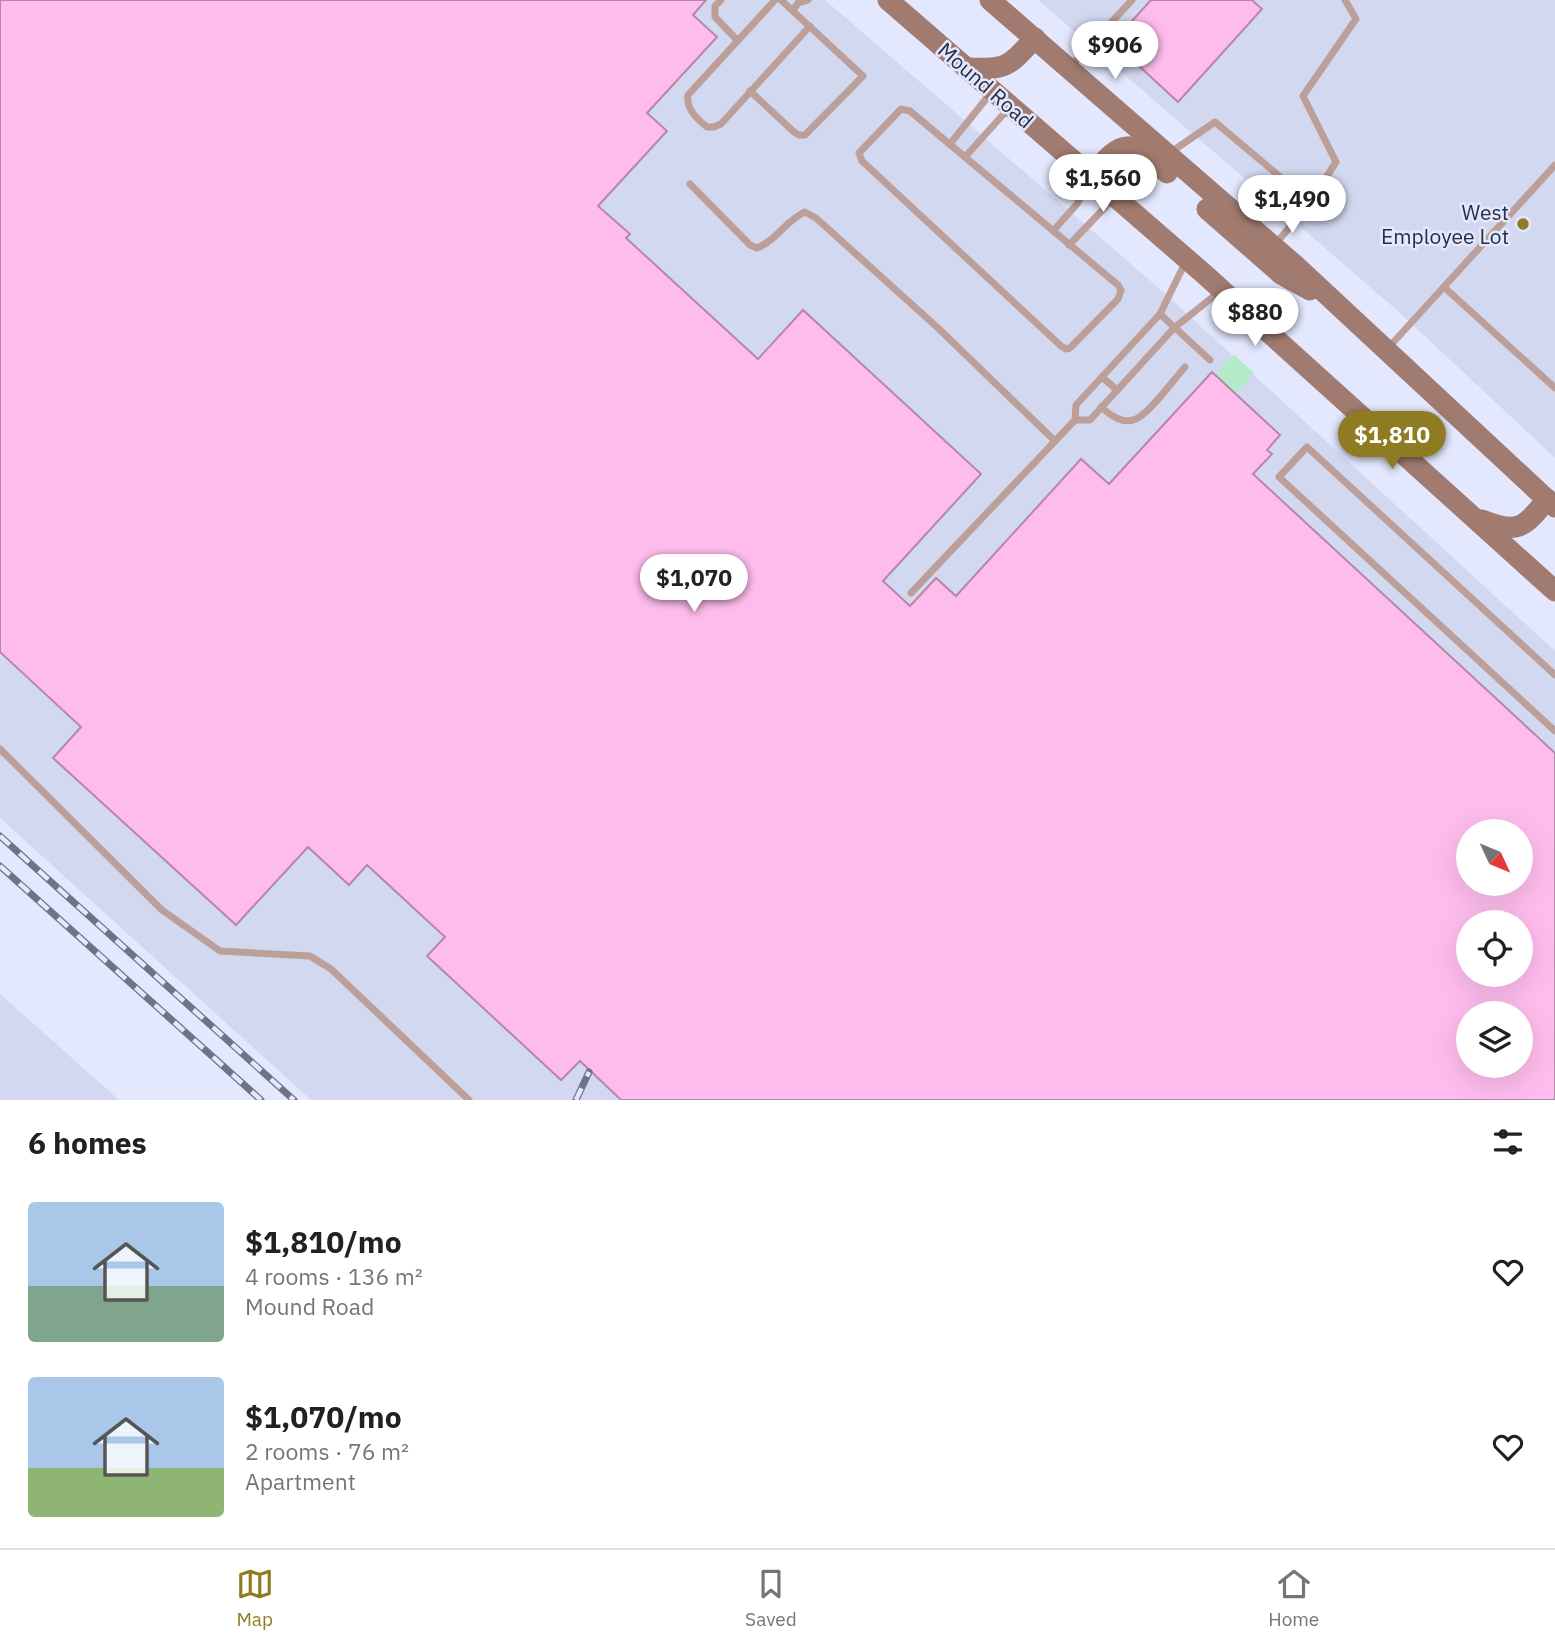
<!DOCTYPE html>
<meta charset="utf-8">
<style>
:root{--surface:#fff;--page:#f2f2f2;--text:#202124;--muted:#757577;--line:#e0e0e0;--accent:#8f7c22}
body{margin:0;font-family:"IBM Plex Sans",sans-serif;background:var(--page);color:var(--text);height:100vh;display:flex;flex-direction:column;font-size:26px;white-space:nowrap}
*{box-sizing:border-box;margin:0}
p{font-size:23px;color:var(--muted)}
.icon{flex:none;width:38px;height:38px;fill:none;stroke:currentColor;stroke-width:2;stroke-linecap:round;stroke-linejoin:round}
.map{position:relative;height:1100px;overflow:hidden}
.sheet{display:flex;flex-direction:column;background:var(--surface);flex:1}
.sheet>*{flex:none}
.needle{width:46px;rotate:134deg}
.controls{position:absolute;left:1456px;top:819px;display:grid;gap:14px}
.controls a{display:grid;place-items:center;width:77px;height:77px;border-radius:50%;background:var(--surface);box-shadow:0 7px 28px #0002;font-size:35px}
.price{position:absolute;translate:-50% -60px;padding:0 16px;border-radius:24px;background:#fff;color:#222;font-size:23px;line-height:46px;filter:drop-shadow(0 2px 4px #0008)}
.price::after{content:'';position:absolute;left:50%;top:42px;width:21px;height:16px;margin-left:-10px;background:inherit;clip-path:polygon(0 0,100% 0,50% 100%)}
.price.on{background:var(--accent);color:#fff}
ul{padding:0;list-style:none}
li{display:flex;align-items:center;gap:21px;height:175px;padding:0 28px}
li span{display:grid;place-items:center;flex:none;width:196px;height:140px;border-radius:7px;color:#555}
li>.icon{margin-inline-start:auto}
span .icon{width:84px;height:84px;fill:#fffc;stroke-width:1}
li b{font-size:30px}
h2{display:flex;justify-content:space-between;align-items:center;height:84px;padding:0 28px;font-size:30px}
.menu{display:flex;justify-content:space-around;align-items:center;height:98px;border-top:2px solid var(--line);background:var(--surface);font-size:19px;color:var(--muted)}
.menu a{display:grid;justify-items:center;gap:4px}
.menu .on{color:var(--accent)}
.map>svg:first-child{display:block}
</style>
<div class="map">
<svg width="1555" height="1100" viewBox="0 0 1555 1100">
<rect width="100%" height="100%" fill="#e3e8fe"/>
<!-- built -->
<g fill="#d3d8f1" fill-rule="evenodd">
<path d="M 0,0 L 825,0 L 1161,290 L 1555,651 L 1555,1100 L 311,1100 L 0,818 ZM 1468,831 L 1521,831 L 1521,884 L 1468,884 ZM 1468,922 L 1521,922 L 1521,975 L 1468,975 ZM 1468,1013 L 1521,1013 L 1521,1066 L 1468,1066 Z"/>
<polygon points="1038,0 1555,0 1555,458 1400,313"/>
<polygon points="0,994 119,1100 0,1100"/>
</g>
<!-- green -->
<polygon fill="#b3eac7" points="1234,355 1254,373 1236,393 1216,374"/>
<!-- building -->
<g fill="#febcec" stroke="#b787aa" stroke-width="2" fill-rule="evenodd">
<path d="M 0,0 L 706,0 L 693,15 L 717,37 L 647,113 L 667,131 L 598,206 L 630,234 L 626,238 L 758,359 L 803,310 L 981,474 L 883,581 L 910,606 L 936,578 L 956,596 L 1081,459 L 1109,484 L 1212,372 L 1280,435 L 1267,450 L 1272,454 L 1253,474 L 1555,753 L 1555,1100 L 621,1100 L 580,1061 L 561,1080 L 427,956 L 445,937 L 367,865 L 349,885 L 308,847 L 236,925 L 53,758 L 81,727 L 0,652 ZM 1468,831 L 1521,831 L 1521,884 L 1468,884 ZM 1468,922 L 1521,922 L 1521,975 L 1468,975 ZM 1468,1013 L 1521,1013 L 1521,1066 L 1468,1066 Z"/>
<polygon points="1151,0 1252,0 1262,9 1178,102 1113,42"/>
</g>
<g fill="none" stroke-linecap="round" stroke-linejoin="round">
<!-- lane -->
<g stroke="#bb9f98" stroke-width="7">
<polyline points="721,0 715,6 715,17 737,40"/>
<path d="M 775,0 L 688,95 C 686,109 697,119 707,127 L 714,127 L 721,124 L 810,26"/>
<polyline points="793,10 798,3 808,0"/>
<polyline points="1069,68 1132,0"/>
<polyline points="750,91 794,132 799,135 805,135 863,76 781,0"/>
<polygon points="901,109 910,111 1118,285 1121,290 1118,299 1070,348 1066,349 1061,346 862,161 859,153"/>
<polyline points="950,144 990,94"/>
<polyline points="1171,152 1215,122 1310,202"/>
<polyline points="965,157 1009,108"/>
<path d="M 690,184 L 750,245 L 757,248 C 776,241 786,220 805,212 L 816,218 L 938,328 L 1055,441"/>
<polyline points="1053,231 1077,204 1089,180"/>
<polyline points="1069,245 1114,198"/>
<polyline points="1274,246 1310,202 1336,162 1303,96 1356,19 1345,0"/>
<polyline points="1444,287 1555,388"/>
<polyline points="1160,314 1210,360"/>
<polyline points="1389,347 1555,165"/>
<polyline points="1102,377 1117,390"/>
<path d="M 1101,407 C 1110,415 1123,425 1136,419 C 1149,414 1174,379 1185,367"/>
<polyline points="1075,420 1090,420 1174,328 1219,292"/>
<polyline points="911,593 1075,420 1076,405 1160,314 1185,263"/>
<polyline points="1555,675 1307,447 1279,477 1555,731"/>
<polyline points="0,749 162,910 220,951 310,956 331,969 469,1100"/>
</g>
<!-- secondary -->
<g stroke="#a27b70" stroke-width="21">
<polyline points="888,0 1203,273 1555,591"/>
<polyline points="990,0 1296,266 1555,507"/>
<path d="M 967,68 C 1007,70 1008,67 1035,38"/>
<path d="M 1091,177 C 1124,136 1129,139 1167,173"/>
<polyline points="1207,209 1281,274 1310,290"/>
<path d="M 1482,520 C 1517,534 1524,529 1547,499"/>
</g>
<!-- rail casing -->
<g stroke="#6f7388" stroke-width="7">
<g id="rail">
<polyline points="0,836 294,1100"/>
<polyline points="0,866 261,1100"/>
<polyline points="576,1100 589,1072"/>
</g>
</g>
<!-- rail -->
<use href="#rail" stroke="#e3e8fe" stroke-width="4.5" stroke-dasharray="13" stroke-linecap="butt"/>
</g>
<!-- markers -->
<circle fill="#8f7c22" stroke="#e3e8fe" stroke-width="2.5" cx="1523" cy="224" r="7"/>
<g text-anchor="middle" dominant-baseline="central" stroke-width="5" stroke-linejoin="round" paint-order="stroke">
<!-- street labels -->
<g font-size="21" fill="#292d42" stroke="#e3e8fe">
<text transform="translate(986 85) rotate(41)">Mound Road</text>
</g>
<!-- poi labels -->
<g font-size="21" fill="#292d42" stroke="#e3e8fe" text-anchor="end">
<text x="1509" y="212">West<tspan x="1509" dy="24">Employee Lot</tspan></text>
</g>
</g>
</svg>
<div class="controls">
<a><svg class="needle" viewBox="-14 -14 28 28"><path d="M0-13l5 13h-10z" fill="#e53935"/><path d="M0 13l5-13h-10z" fill="#757577"/></svg></a>
<a><svg class="icon" aria-label="locate" viewBox="0 0 24 24"><circle cx="12" cy="12" r="6"/><path d="M12 2v4M12 18v4M2 12h4M18 12h4"/></svg></a>
<a><svg class="icon" aria-label="layers" viewBox="0 0 24 24"><path d="M12 4l9 5-9 5-9-5zM3 14l9 5 9-5"/></svg></a>
</div>
<b class="price" style="left:1115px;top:81px">$906</b>
<b class="price" style="left:1103px;top:214px">$1,560</b>
<b class="price" style="left:1292px;top:235px">$1,490</b>
<b class="price" style="left:1255px;top:348px">$880</b>
<b class="price on" style="left:1392px;top:471px">$1,810</b>
<b class="price" style="left:694px;top:614px">$1,070</b>
</div>
<section class="sheet">
<h2>6 homes<svg class="icon" aria-label="filters" viewBox="0 0 24 24"><path d="M4 7h16M4 17h16"/><circle cx="9" cy="7" r="2"/><circle cx="15" cy="17" r="2"/></svg></h2>
<ul>
<li><span style="background:linear-gradient(#a9c7e8 60%,#7fa58c 0)"><svg class="icon" aria-label="home" viewBox="0 0 24 24"><path d="M3 11l9-7 9 7M6 9v11h12V9"/></svg></span><div><b>$1,810/mo</b><p>4 rooms · 136 m²</p><p>Mound Road</p></div><svg class="icon" aria-label="heart" viewBox="0 0 24 24"><path d="M12 20l-8-8c-3-5 5-10 8-4 3-6 11-1 8 4z"/></svg></li>
<li><span style="background:linear-gradient(#a9c7e8 65%,#8fb573 0)"><svg class="icon" aria-label="home" viewBox="0 0 24 24"><path d="M3 11l9-7 9 7M6 9v11h12V9"/></svg></span><div><b>$1,070/mo</b><p>2 rooms · 76 m²</p><p>Apartment</p></div><svg class="icon" aria-label="heart" viewBox="0 0 24 24"><path d="M12 20l-8-8c-3-5 5-10 8-4 3-6 11-1 8 4z"/></svg></li>
</ul>
</section>
<nav class="menu">
<a class="on"><svg class="icon" aria-label="map" viewBox="0 0 24 24"><path d="M3 6l6-2 6 2 6-2v14l-6 2-6-2-6 2zM9 4v14M15 6v14"/></svg>Map</a>
<a><svg class="icon" aria-label="saved" viewBox="0 0 24 24"><path d="M7 4h10v16l-5-4-5 4z"/></svg>Saved</a>
<a><svg class="icon" aria-label="home" viewBox="0 0 24 24"><path d="M3 11l9-7 9 7M6 9v11h12V9"/></svg>Home</a>
</nav>
